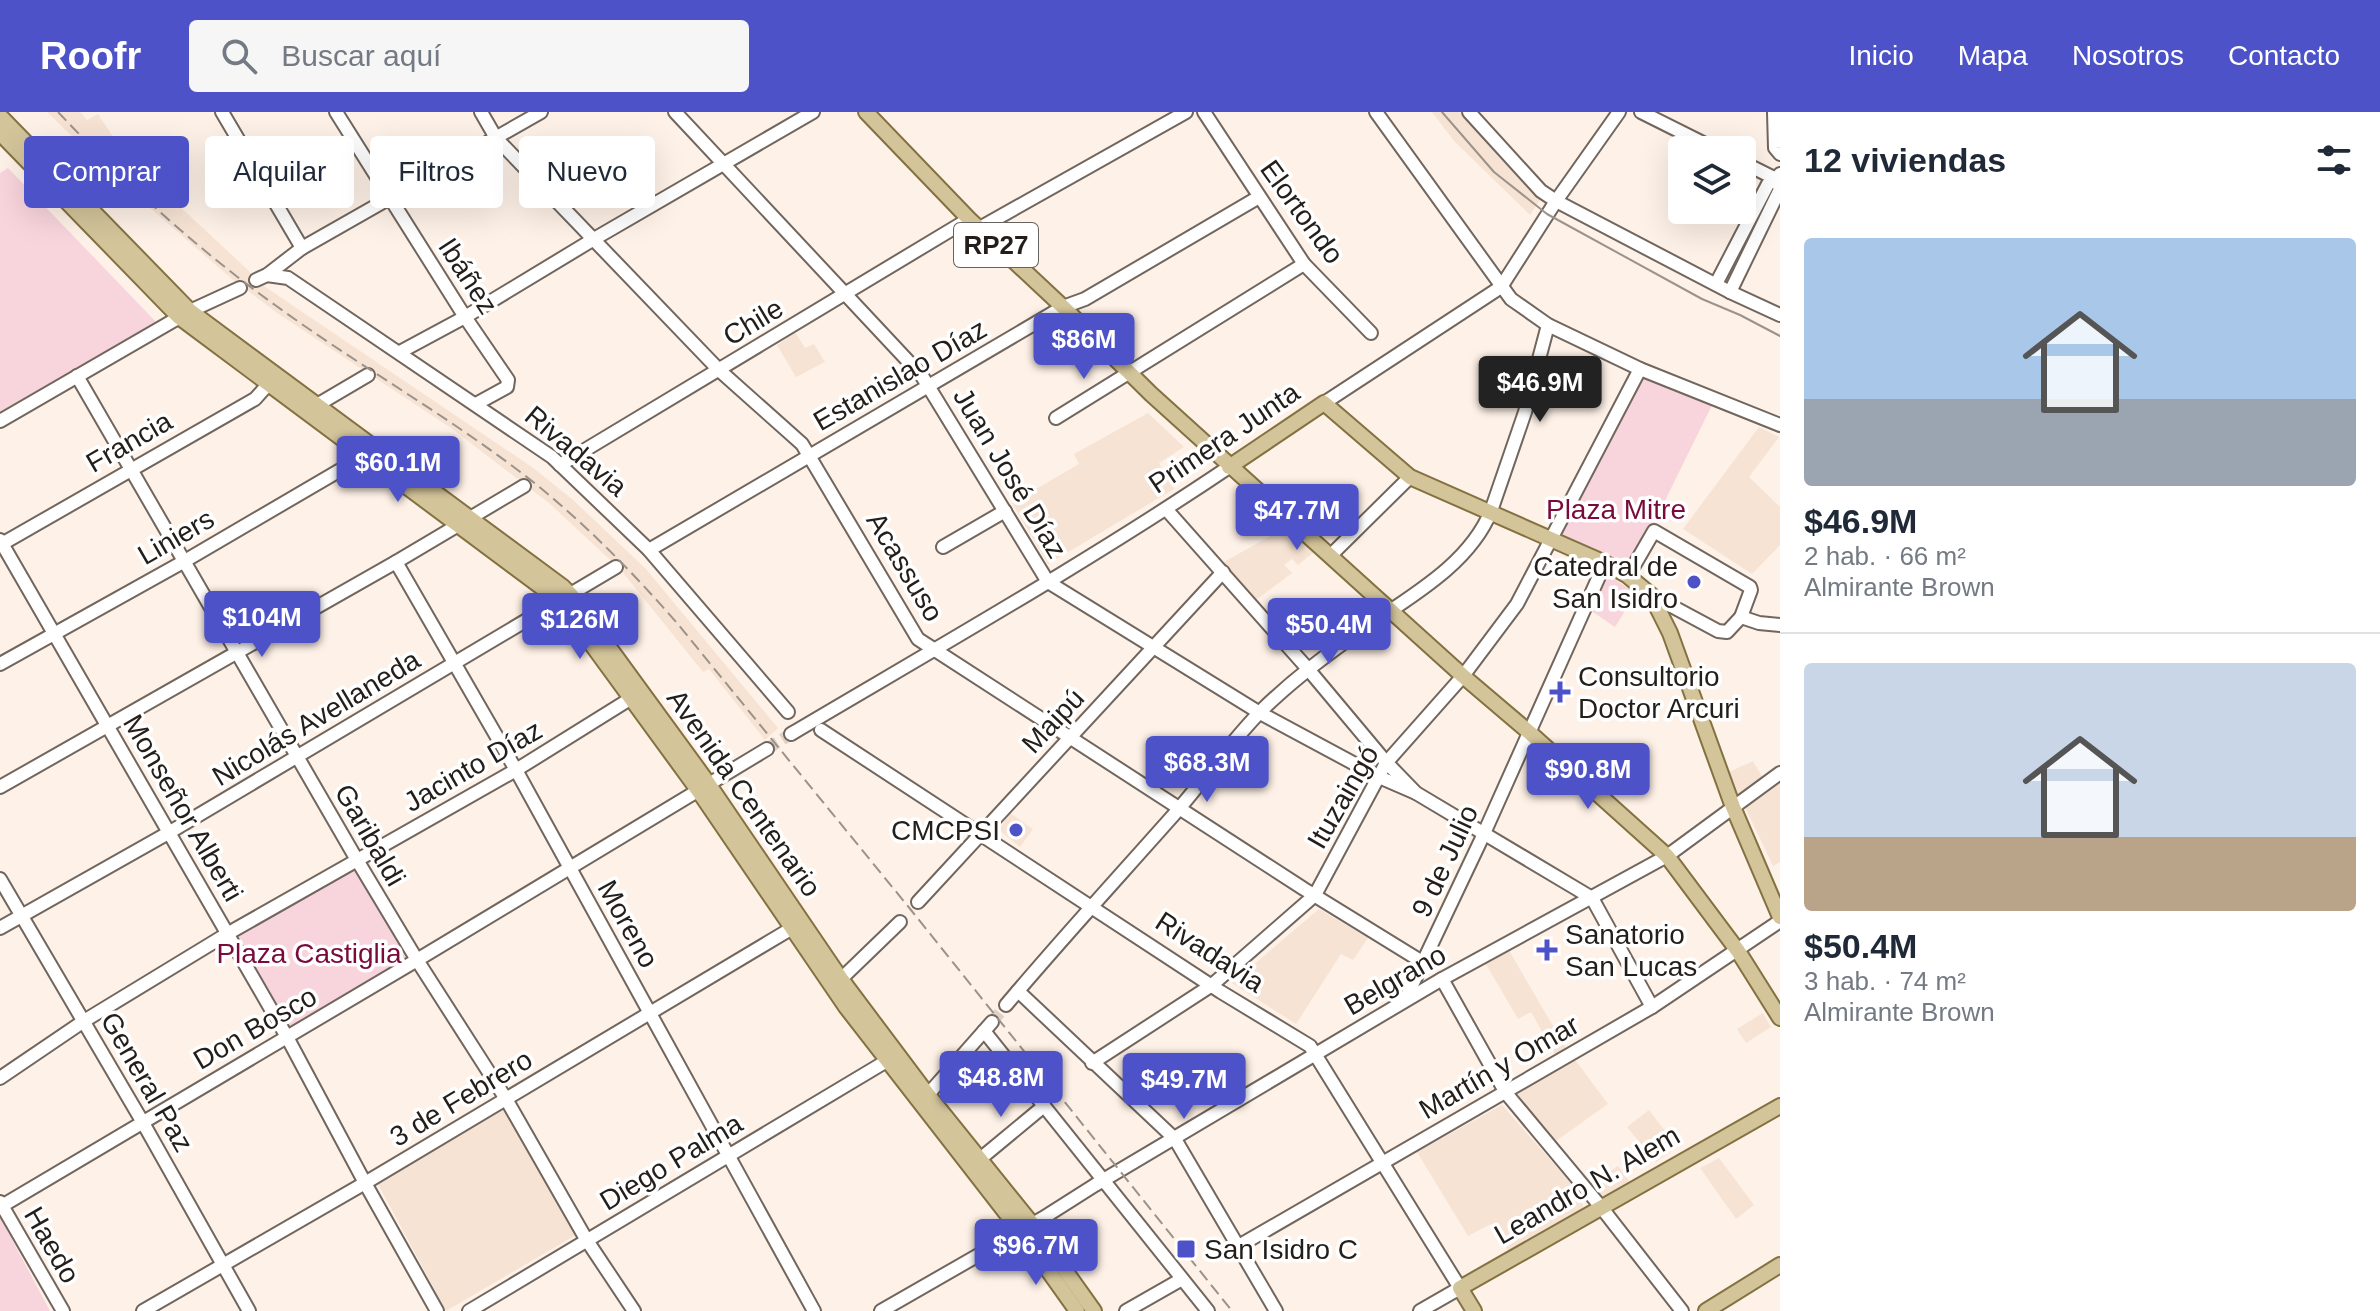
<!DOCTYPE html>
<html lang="es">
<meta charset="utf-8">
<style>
:root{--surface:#fff;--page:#f6f6f7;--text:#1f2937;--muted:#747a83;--line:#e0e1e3;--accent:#4d52c8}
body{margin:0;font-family:Helvetica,sans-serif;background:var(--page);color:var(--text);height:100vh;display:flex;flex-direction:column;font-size:30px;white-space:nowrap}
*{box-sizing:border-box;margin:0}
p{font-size:26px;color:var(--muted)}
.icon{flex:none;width:44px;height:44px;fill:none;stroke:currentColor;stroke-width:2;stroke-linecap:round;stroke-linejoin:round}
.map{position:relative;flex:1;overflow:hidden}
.panel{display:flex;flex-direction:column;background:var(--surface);width:600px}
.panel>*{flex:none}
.guide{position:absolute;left:24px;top:24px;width:760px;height:72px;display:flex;gap:16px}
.fabs{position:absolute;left:1668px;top:24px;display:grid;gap:16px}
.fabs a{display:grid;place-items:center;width:88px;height:88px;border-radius:8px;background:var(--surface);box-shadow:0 8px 32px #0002;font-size:40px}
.price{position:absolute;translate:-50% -68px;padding:0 18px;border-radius:8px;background:var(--accent);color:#fff;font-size:26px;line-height:52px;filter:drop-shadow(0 2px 4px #0008)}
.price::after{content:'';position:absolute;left:50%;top:48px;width:24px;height:18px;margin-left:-12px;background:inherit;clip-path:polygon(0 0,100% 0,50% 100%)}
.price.on{background:#222;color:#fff}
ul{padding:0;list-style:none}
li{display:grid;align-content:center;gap:16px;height:424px;padding:0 24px}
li+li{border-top:2px solid var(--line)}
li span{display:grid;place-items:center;height:248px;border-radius:8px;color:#555}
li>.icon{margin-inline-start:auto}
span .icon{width:144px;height:144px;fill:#fffc;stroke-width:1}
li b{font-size:34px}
h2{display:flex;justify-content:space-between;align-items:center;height:96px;padding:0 24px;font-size:34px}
.tag{padding:0 28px;border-radius:8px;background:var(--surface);box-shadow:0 8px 32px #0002;font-size:28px;line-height:72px}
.tag.on{background:var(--accent);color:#fff}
header{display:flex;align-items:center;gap:48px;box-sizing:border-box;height:112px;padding:0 40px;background:var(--accent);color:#fff}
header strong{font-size:38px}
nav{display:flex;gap:44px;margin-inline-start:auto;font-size:28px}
.search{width:560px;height:72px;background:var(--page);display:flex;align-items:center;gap:20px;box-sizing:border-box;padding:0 28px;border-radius:8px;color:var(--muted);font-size:30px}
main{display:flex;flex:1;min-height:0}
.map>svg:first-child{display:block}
</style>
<header>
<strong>Roofr</strong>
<div class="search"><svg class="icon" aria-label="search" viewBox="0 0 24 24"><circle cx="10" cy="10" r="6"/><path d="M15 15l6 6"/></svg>Buscar aquí</div>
<nav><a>Inicio</a><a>Mapa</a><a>Nosotros</a><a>Contacto</a></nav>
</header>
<main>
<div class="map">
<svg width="1780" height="1199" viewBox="0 0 1780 1199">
<rect width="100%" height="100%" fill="#fef1e7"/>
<!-- built -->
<g fill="#f6e3d4">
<polygon points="47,0 80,0 87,8 98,2 119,34 135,26 176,91 248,158 258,170 532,355 572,387 646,457 778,616 765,628 709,557 703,560 620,457 549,391 451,316 280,203 232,167 111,62"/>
<polygon points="1432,0 1460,0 1506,53 1542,85 1530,103 1454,29"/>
<polygon points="793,217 805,236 814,232 825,250 796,265 777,233 786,227 783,223"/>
<polygon points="1148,301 1184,335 1159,351 1174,377 1048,452 1012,391 1079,352 1074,342"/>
<polygon points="1759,315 1779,325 1749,365 1780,395 1780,433 1752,462 1683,417"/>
<polygon points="1286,415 1314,440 1298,453 1292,447 1284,453 1292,461 1256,488 1224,450"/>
<polygon points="1753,649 1763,666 1740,682 1734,680 1727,661"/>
<polygon points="1780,669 1780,750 1773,754 1745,695"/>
<polygon points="1010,701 1033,717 1020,735 999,718"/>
<polygon points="1319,797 1368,826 1353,848 1341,842 1296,912 1232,871"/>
<polygon points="1507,835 1567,938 1556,944 1531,900 1518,907 1484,849"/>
<polygon points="1763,901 1771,915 1746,931 1737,917"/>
<polygon points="1573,945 1608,992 1553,1031 1517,981"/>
<polygon points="505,993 576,1123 446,1199 378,1072"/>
<polygon points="1502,993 1568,1068 1583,1093 1583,1096 1509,1140 1491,1112 1468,1124 1417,1040"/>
<polygon points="1649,998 1677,1035 1656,1050 1627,1015"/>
<polygon points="1719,1046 1754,1093 1736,1107 1700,1056"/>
<polygon points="1618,1054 1629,1069 1600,1089 1590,1073"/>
</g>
<!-- green -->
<g fill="#f8d4dc">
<polygon points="8,56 156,210 0,300 0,61"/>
<polygon points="1641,262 1713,291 1652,415 1626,457 1557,423"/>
<polygon points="1606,462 1636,481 1615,515 1590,498"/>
<polygon points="355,752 410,844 288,917 233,823"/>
<polygon points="0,1107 1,1107 50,1199 0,1199"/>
</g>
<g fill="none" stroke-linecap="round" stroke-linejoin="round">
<!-- minor-tunnel -->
<g stroke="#ddd1c8" stroke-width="12" stroke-dasharray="12 6" stroke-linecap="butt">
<polyline points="767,637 791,622"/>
<polyline points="992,910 1006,893"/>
</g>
<!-- minor casing -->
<g stroke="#71665d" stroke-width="16">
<g id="minor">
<polyline points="222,0 302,136"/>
<polyline points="336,0 465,205 508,268 507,275 476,292"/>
<polyline points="481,0 496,26 719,258 802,332 918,527 1304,777 1424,851"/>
<polyline points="675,0 922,264 1048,470 1260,601 1379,665 1416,681"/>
<polyline points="1204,0 1304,152 1371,221"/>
<polyline points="1376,0 1511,187 1548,213 1640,257 1780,313"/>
<polyline points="1469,0 1541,79 1556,89 1730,180 1780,203"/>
<polyline points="1641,0 1717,38"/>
<polyline points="1774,0 1775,36 1780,42"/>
<polyline points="1742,50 1780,69"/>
<polyline points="978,117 1186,0"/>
<polyline points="267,163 288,166 552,345 649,438 788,600"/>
<polyline points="256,168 267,163 302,136 541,0"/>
<polyline points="1716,172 1768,72 1776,67 1780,62"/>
<polyline points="1730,180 1780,77 1776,67"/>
<polyline points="400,240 465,205 594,127 813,0"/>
<polyline points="77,264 357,748 417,848 506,987 586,1127 634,1199"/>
<polyline points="1324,291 1501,175 1556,89 1619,0"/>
<polyline points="317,293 368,263"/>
<polyline points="1056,306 1304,152"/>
<polyline points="0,309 190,199 240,176"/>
<polyline points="560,353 969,107"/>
<polyline points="1166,397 1308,557 1385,649 1416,681 1592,786 1652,895"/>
<polyline points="0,428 287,925 365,1071 437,1199"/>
<polyline points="0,433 255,287 273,267"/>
<polyline points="943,435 1005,399"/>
<polyline points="649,438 1063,195 1085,187 1259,85"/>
<polyline points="1330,444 1410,365"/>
<polyline points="396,450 516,658 814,1199"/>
<polyline points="1628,464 1654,419 1750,475 1751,478 1741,505"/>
<polyline points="1651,483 1718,519 1727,520 1741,505 1759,511 1780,513"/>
<polyline points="0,552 183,450 354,350 367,334"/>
<polyline points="821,618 1221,880 1310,934 1460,1176 1420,1199"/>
<path d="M 791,622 C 938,535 1088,450 1229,355"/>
<polyline points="0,675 396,450 524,374"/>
<polyline points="0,767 142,1009 249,1199"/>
<polyline points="918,790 1223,460"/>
<polyline points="0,816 170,720 616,455"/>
<polyline points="841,867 900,810"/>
<polyline points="1442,867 1506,981 1601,1095 1682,1199"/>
<polyline points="1018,879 1175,1027 1276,1199"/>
<polyline points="1405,888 1481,728 1605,451"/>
<path d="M 1006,893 C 1059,830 1115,769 1170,707 C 1201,672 1228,633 1260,600 C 1287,573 1318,549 1349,527 C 1398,491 1467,458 1491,399 L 1525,300 L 1548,213"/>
<polyline points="984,919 1208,1199"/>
<polyline points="1092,951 1212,873 1315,783 1386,651 1463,564 1517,492 1640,257"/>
<polyline points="0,966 84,909 227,822 516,658 638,582"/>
<polyline points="924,987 992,910"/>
<polyline points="980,1047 1044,994"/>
<polyline points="0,1090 63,1199"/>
<polyline points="0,1095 417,848 767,637"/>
<polyline points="1237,1135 1652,895 1780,809"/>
<polyline points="143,1199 365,1071 799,812"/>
<polyline points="469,1199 895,944"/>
<polyline points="881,1199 1043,1106 1095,1073 1442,867 1667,744 1780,661"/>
<polyline points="1126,1199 1182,1167"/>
</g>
</g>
<!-- major casing -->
<g stroke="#837141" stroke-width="18">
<g id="major">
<polyline points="866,0 969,107 1063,195 1151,282 1463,564 1530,621 1667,744 1738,839 1780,906"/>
<polyline points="0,4 190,199 563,475 571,483 703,664 841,867 928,983 1032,1112 1094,1199"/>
<polyline points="0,21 179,205 560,489 698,678 846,895 1020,1119 1077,1199"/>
<path d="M 51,63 L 60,55 C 79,57 88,79 92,95"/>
<polyline points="1229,355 1324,291 1410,365 1605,451 1628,464 1651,483 1670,521 1733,695 1780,805"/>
<polyline points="1474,1199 1460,1176 1780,994"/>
<polyline points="1706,1199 1780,1153"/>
</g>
</g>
<!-- minor -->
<use href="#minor" stroke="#fff" stroke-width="12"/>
<!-- major -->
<use href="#major" stroke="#d3c49a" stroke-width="14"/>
<!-- tram -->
<polyline stroke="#9b928a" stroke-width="2" points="1442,0 1494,60 1547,102 1702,187 1740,203 1780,224"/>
<!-- rail -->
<path stroke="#9b928a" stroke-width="2" stroke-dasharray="12 6" stroke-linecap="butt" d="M 58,0 C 124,70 197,137 275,193 C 353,250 438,298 515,356 C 575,401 628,455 677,511 L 911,798 L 1232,1199"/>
</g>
<!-- markers -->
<g fill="#4d52c8" stroke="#fff" stroke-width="3">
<circle cx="1694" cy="470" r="8"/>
<path d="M1556 568h8v8h8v8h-8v8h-8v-8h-8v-8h8z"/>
<circle cx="1016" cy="718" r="8"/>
<path d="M1543 826h8v8h8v8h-8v8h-8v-8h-8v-8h8z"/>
<rect x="1176" y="1127" width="20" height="20" rx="4"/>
</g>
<g text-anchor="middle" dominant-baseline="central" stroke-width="7" stroke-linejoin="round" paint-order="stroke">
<!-- shield labels -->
<rect fill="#fff" stroke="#65625f" stroke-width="2" x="954" y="111" width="84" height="44" rx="6"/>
<g font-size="26" font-weight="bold" fill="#231e1a">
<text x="996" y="133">RP27</text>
</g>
<!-- street labels -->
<g font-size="28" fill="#231e1a" stroke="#fff">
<text transform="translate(1302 100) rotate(54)">Elortondo</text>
<text transform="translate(468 164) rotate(57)">Ibáñez</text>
<text transform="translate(753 210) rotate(-31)">Chile</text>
<text transform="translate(900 263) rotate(-30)">Estanislao Díaz</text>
<text transform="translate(1224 326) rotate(-34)">Primera Junta</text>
<text transform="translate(129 330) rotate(-30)">Francia</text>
<text transform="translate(576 339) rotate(40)">Rivadavia</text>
<text transform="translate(1010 361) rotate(59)">Juan José Díaz</text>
<text transform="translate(176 425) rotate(-30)">Liniers</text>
<text transform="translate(905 455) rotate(59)">Acassuso</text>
<text transform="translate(316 606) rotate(-31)">Nicolás Avellaneda</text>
<text transform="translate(1053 609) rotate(-47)">Maipú</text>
<text transform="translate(473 654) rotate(-30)">Jacinto Díaz</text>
<text transform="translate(744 681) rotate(55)">Avenida Centenario</text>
<text transform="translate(1343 685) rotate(-60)">Ituzaingó</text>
<text transform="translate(183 696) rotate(60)">Monseñor Alberti</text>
<text transform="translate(370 723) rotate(60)">Garibaldi</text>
<text transform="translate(1445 749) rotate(-65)">9 de Julio</text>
<text transform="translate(628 812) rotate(61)">Moreno</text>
<text transform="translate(1210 840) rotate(33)">Rivadavia</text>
<text transform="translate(1395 868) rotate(-30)">Belgrano</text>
<text transform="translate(255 916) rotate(-30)">Don Bosco</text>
<text transform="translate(1499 955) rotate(-30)">Martín y Omar</text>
<text transform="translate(147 970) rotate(60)">General Paz</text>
<text transform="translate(461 986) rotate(-31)">3 de Febrero</text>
<text transform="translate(671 1050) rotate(-31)">Diego Palma</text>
<text transform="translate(1587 1073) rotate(-30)">Leandro N. Alem</text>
<text transform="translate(52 1133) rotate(60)">Haedo</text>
</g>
<!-- park labels -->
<g font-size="28" fill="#780b3a" stroke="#fff">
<text x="1616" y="397">Plaza Mitre</text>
<text x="309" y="841">Plaza Castiglia</text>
</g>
<!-- poi labels -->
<g font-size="28" fill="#231e1a" stroke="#fff" text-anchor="start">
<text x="1678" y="454" text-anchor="end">Catedral de<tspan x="1678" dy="32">San Isidro</tspan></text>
<text x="1578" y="564">Consultorio<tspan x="1578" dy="32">Doctor Arcuri</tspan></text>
<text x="1000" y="718" text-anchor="end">CMCPSI</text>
<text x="1565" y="822">Sanatorio<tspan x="1565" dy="32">San Lucas</tspan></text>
<text x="1204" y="1137">San Isidro C</text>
</g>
</g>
</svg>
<div class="fabs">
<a><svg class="icon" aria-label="layers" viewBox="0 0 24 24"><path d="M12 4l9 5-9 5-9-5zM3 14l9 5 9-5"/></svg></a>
</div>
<b class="price" style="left:1084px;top:269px">$86M</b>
<b class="price on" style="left:1540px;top:312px">$46.9M</b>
<b class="price" style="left:398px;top:392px">$60.1M</b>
<b class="price" style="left:1297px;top:440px">$47.7M</b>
<b class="price" style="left:262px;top:547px">$104M</b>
<b class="price" style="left:580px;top:549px">$126M</b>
<b class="price" style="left:1329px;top:554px">$50.4M</b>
<b class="price" style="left:1207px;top:692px">$68.3M</b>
<b class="price" style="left:1588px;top:699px">$90.8M</b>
<b class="price" style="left:1001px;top:1007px">$48.8M</b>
<b class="price" style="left:1184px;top:1009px">$49.7M</b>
<b class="price" style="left:1036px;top:1175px">$96.7M</b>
<div class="guide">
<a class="tag on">Comprar</a>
<a class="tag">Alquilar</a>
<a class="tag">Filtros</a>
<a class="tag">Nuevo</a>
</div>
</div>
<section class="panel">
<h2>12 viviendas<svg class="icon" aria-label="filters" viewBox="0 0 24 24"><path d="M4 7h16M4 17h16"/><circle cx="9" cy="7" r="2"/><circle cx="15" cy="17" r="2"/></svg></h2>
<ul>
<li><span style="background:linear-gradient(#a9c7e8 65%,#9aa5b1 0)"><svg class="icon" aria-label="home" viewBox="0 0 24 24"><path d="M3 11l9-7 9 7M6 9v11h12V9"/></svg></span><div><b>$46.9M</b><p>2 hab. · 66 m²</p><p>Almirante Brown</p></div></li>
<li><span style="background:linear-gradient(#c9d6e8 70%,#b9a48a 0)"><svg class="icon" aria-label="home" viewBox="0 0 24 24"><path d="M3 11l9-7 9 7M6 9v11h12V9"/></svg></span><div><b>$50.4M</b><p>3 hab. · 74 m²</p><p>Almirante Brown</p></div></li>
</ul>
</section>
</main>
